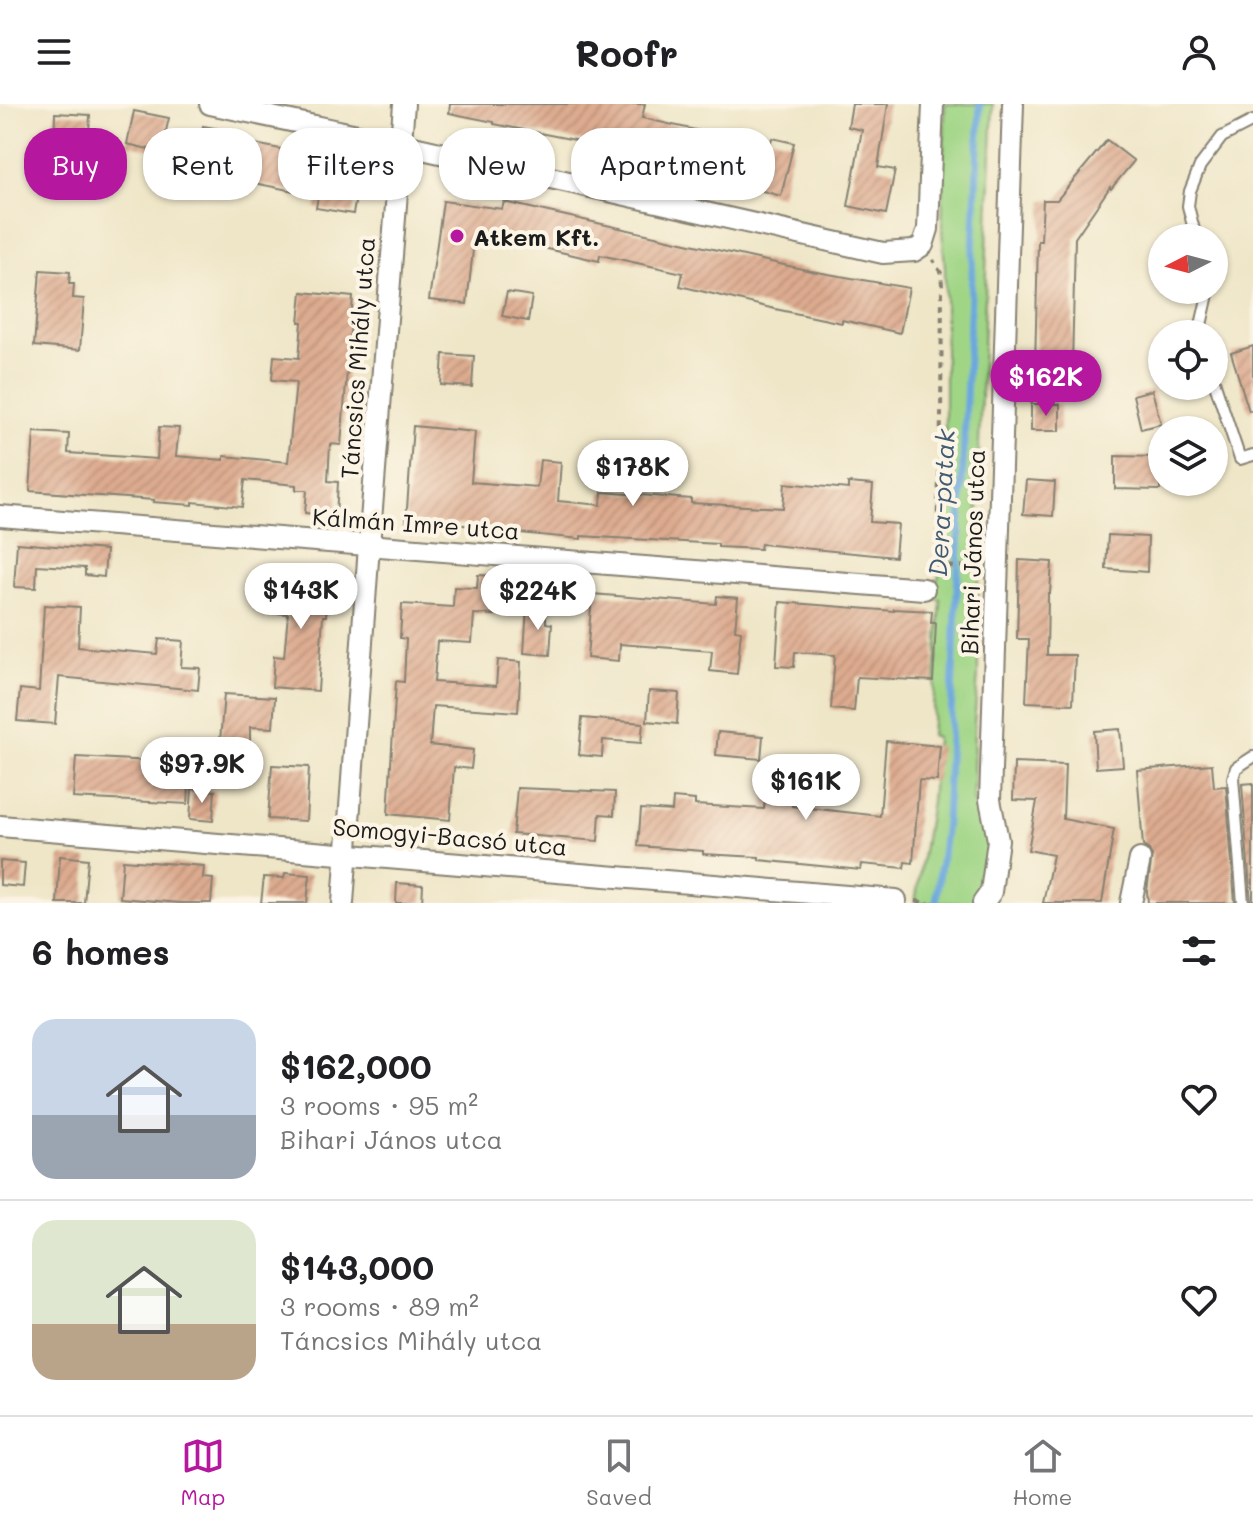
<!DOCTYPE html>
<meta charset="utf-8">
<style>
:root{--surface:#fff;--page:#f6f6f6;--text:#202124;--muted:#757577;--line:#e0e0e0;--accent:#b5179e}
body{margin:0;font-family:Mali,sans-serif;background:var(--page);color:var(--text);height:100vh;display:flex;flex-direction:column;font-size:30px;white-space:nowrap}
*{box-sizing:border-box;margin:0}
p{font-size:26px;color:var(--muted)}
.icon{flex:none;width:44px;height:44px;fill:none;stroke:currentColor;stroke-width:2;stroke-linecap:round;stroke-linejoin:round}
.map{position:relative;height:799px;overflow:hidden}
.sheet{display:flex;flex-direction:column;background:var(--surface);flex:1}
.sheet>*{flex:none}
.hud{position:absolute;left:24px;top:24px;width:800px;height:72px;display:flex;gap:16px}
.needle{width:52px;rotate:264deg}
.fabs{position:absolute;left:1148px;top:120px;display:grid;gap:16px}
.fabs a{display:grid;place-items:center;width:80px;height:80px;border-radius:50%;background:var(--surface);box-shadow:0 2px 6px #0004;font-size:40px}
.price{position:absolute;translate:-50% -68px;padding:0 18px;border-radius:28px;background:#fff;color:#222;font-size:26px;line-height:52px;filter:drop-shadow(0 2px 4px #0008)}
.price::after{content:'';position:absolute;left:50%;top:48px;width:24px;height:18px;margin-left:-12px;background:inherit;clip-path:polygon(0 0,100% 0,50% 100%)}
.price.current{background:var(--accent);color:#fff}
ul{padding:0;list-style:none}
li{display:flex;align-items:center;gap:24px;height:200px;padding:0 32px}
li+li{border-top:2px solid var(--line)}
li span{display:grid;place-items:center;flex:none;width:224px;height:160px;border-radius:24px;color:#555}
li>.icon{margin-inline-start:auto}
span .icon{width:96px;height:96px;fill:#fffc;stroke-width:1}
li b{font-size:34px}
h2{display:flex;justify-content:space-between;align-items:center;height:96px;padding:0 32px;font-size:34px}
.tag{padding:0 28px;border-radius:32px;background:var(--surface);box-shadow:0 2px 6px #0004;font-size:28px;line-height:72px}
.tag.current{background:var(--accent);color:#fff}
header{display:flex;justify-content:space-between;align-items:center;height:104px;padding:0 32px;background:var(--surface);font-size:36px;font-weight:700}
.tabs{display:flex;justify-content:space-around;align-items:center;height:112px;border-top:2px solid var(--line);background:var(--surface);font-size:22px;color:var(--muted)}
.tabs a{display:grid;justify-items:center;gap:4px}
.tabs .current{color:var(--accent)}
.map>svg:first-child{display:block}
</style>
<header><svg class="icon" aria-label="menu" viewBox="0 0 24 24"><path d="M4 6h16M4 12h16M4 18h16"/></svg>Roofr<svg class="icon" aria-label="person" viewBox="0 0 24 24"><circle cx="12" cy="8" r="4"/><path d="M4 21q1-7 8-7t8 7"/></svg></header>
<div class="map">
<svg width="1253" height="799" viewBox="0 0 1253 799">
<defs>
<pattern id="building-hatch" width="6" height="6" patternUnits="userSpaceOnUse" patternTransform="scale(2)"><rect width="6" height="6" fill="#ddab8f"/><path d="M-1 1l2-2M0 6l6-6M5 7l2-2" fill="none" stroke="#bd937b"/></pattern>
</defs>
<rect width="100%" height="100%" fill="#fcf5e5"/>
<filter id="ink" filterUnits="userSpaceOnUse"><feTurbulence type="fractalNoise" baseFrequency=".0125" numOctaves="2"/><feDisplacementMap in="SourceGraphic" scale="16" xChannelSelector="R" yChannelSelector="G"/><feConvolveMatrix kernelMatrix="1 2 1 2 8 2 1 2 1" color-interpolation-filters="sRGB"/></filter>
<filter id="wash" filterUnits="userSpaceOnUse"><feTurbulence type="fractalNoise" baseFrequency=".006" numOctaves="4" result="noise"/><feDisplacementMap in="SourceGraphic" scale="32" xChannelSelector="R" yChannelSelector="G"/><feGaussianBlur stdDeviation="1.8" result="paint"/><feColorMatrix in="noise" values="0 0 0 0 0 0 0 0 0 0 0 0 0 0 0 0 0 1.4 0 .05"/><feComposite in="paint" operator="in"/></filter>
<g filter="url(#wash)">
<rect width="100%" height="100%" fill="#efe6c8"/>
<!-- grass -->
<path fill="#a0d586" stroke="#5e7851" stroke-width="2" d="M 945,0 L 993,0 L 979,340 L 978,572 L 974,621 L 973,699 L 987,703 C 989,734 992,772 975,799 L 915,799 L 931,697 L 936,633 L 931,631 L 941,496 L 931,494 L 941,465 L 951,463 L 941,460 L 939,444 L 945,320 L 945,165 L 942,125 Z"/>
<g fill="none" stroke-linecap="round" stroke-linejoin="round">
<!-- stream -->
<polyline stroke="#6ca7dd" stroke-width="7" points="936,799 946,718 980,0"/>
</g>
<g id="blocks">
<!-- building -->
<g fill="url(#building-hatch)">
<polygon points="450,0 645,0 642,14 731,34 730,39 768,48 772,34 794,39 781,92 759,86 760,83 740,78 740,74 650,53 649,57 615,49 616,44 494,20 494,18 449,9"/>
<polygon points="852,0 888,0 878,63 895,66 886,110 848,102 862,26 848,23"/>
<polygon points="134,7 169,14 161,48 127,40"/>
<polygon points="55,9 90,11 88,47 72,47 71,80 53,79"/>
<polygon points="203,22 231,27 230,35 362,61 353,110 316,104 318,92 254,79 255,72 196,62"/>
<polygon points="1107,36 1134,57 1111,85 1110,83 1075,134 1072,263 1035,263 1038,137 1041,137 1043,96 1057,96"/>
<polygon points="443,97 502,105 504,98 811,167 909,184 900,229 842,216 842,219 775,205 680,182 683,169 600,151 599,157 475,128 467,200 429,196"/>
<polygon points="40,166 70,168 69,180 74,180 73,194 84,195 80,246 34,242"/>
<polygon points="302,188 353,193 341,341 330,340 328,377 338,378 336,412 305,409 307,386 296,386 296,381 245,376 242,403 193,398 193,401 153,398 154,396 30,387 34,328 69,330 68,349 157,355 159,323 179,324 176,352 224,356 224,352 288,358 296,278 272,276 274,252 299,254 302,218 299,218"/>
<polygon points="507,188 532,192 528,217 502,212"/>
<polygon points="1253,242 1253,306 1249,307 1231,249"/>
<polygon points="443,250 474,252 472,283 441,281"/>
<polygon points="1152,286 1161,320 1141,325 1133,291"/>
<rect x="1031" y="300" width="29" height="27"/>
<polygon points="413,322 475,328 471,378 537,383 540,356 561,358 558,397 601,401 602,388 691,395 691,399 783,404 785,379 848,385 848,379 873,381 870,418 898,420 895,453 761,440 760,445 718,443 718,440 581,432 581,435 480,425 481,422 406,418"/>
<polygon points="1115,352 1160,353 1160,386 1115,385"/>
<polygon points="1026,376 1055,378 1053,412 1023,410"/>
<polygon points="1108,431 1148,433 1147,468 1106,465"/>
<polygon points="17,439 106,446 104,473 85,471 85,464 37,461 36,484 14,483"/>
<polygon points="1019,456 1052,458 1050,489 1048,489 1047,551 1075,551 1073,600 1026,598 1029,535 1017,535"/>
<polygon points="279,471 329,474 326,512 323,512 318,587 272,583 274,552 284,553 288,510 276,509"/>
<polygon points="478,471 498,472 495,511 474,510 472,539 437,537 434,578 496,582 498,556 521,558 518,608 433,602 430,641 473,646 471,665 454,663 450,716 388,710 396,577 404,578 406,535 400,534 402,500 453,503 454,483 477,484"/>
<polygon points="592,490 716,500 717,492 738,494 735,526 741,527 737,570 710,567 712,547 620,540 619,557 587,554"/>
<polygon points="780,498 894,507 894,505 932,507 931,519 936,519 933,577 857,573 854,607 831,605 835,551 795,548 794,563 776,562"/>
<polygon points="44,501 80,503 78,543 157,550 159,535 183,537 181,563 200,564 198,586 59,573 55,620 17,617 20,585 39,587"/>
<polygon points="527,502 546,502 546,519 552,520 550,551 524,549"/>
<polygon points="649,587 679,589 677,620 647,617"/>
<polygon points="224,590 275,593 273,624 250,623 250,639 220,637"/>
<polygon points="582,614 643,619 641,639 603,636 602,653 579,651"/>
<polygon points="1120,625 1123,662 1096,664 1094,627"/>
<polygon points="718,628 763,632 761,655 716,651"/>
<polygon points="886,637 940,642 937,677 919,676 913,759 905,758 904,764 862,760 861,766 759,756 759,753 703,750 703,747 638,742 641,705 672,707 673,694 695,696 695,701 764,705 766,682 794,685 792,702 880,712"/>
<polygon points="76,653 190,659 188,700 73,694"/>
<polygon points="1014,659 1065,661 1063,715 1114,725 1102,799 1043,799 1053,751 1028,746 1037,697 1013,696"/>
<polygon points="1212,660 1214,683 1226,682 1235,799 1148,799 1147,787 1152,752 1149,746 1143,742 1137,666"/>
<polygon points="272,661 309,663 306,717 268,715"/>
<polygon points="1253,679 1253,799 1251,799 1242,680"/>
<polygon points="517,684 615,688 614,711 600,710 598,737 513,730"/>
<polygon points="192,685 215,687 213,717 190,715"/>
<polygon points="60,752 88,755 84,799 57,799"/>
<polygon points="123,756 204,762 203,774 213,775 211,799 180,799 120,794"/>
<polygon points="0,757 25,759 23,783 0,781"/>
<polygon points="285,769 310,771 307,799 261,799 264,773 284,774"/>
<polygon points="397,779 423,781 422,799 396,799"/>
</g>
</g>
</g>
<g filter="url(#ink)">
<use href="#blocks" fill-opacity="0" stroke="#868172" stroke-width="2"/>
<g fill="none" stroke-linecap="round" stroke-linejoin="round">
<!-- service casing -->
<g stroke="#868172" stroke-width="14">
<g id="service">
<polyline points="1196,134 1188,102 1190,87 1200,62 1222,33 1253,17"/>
<polyline points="1199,230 1209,186"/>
<polyline points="1214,277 1240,355 1253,351"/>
<polyline points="1243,799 1233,674 1236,664 1253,653"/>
</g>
</g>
<!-- minor casing -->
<g stroke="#868172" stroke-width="24">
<g id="minor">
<polyline points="210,0 400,40 883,149 914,147 923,141 928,125 933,0"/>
<polyline points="0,412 924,485"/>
<polyline points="0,722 896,796"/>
<polyline points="343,799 369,442 404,0"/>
<polyline points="983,799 991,788 998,736 990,696 1013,0"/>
<polyline points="1131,799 1140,755"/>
</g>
</g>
<!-- path -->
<g stroke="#868172" stroke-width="4" stroke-dasharray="6 6" stroke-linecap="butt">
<polyline points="936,462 979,463"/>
<polyline points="932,468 936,462 941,315 942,181 941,169 933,156"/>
<polyline points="916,797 929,799"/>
</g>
<!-- service -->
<use href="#service" stroke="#fff" stroke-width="10"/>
<!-- minor -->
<use href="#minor" stroke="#fff" stroke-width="20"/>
</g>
</g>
<!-- markers -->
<circle fill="#b5179e" stroke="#fcf5e5" stroke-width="3" cx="457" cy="132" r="8"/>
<g text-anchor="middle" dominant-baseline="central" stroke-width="8" stroke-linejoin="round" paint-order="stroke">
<!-- poi labels -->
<g font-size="24" font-weight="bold" fill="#1c1c1c" stroke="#fcf5e5" text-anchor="start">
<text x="473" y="132">Atkem Kft.</text>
</g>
<!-- street labels -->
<g font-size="24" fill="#1c1c1c" stroke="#fcf5e5">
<text transform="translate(357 254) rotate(-86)">Táncsics Mihály utca</text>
<text transform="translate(416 419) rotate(4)">Kálmán Imre utca</text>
<text transform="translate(972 448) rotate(-88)">Bihari János utca</text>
<text transform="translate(450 732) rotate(5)">Somogyi-Bacsó utca</text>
</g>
<!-- water labels -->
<g font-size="26" font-style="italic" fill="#405b73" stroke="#fcf5e5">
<text transform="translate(941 399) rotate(-87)">Dera-patak</text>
</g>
</g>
</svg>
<div class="fabs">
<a><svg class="needle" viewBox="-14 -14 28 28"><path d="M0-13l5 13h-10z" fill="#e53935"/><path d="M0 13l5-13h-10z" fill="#757577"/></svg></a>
<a><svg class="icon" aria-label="locate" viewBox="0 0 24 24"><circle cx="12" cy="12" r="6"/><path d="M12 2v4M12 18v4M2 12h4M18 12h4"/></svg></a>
<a><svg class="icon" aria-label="layers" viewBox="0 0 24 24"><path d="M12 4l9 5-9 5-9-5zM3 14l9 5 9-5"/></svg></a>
</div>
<b class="price current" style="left:1046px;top:314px">$162K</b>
<b class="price" style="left:633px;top:404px">$178K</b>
<b class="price" style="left:301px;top:527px">$143K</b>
<b class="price" style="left:538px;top:528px">$224K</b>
<b class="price" style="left:202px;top:701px">$97.9K</b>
<b class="price" style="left:806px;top:718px">$161K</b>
<div class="hud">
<a class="tag current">Buy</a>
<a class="tag">Rent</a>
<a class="tag">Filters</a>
<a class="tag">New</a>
<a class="tag">Apartment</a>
</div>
</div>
<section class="sheet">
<h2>6 homes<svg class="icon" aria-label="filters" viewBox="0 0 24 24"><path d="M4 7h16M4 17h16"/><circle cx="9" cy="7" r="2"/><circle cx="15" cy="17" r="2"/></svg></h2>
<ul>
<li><span style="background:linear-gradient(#c9d6e8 60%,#9aa5b1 0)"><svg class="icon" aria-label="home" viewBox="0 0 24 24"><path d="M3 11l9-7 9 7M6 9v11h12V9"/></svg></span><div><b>$162,000</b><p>3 rooms · 95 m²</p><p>Bihari János utca</p></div><svg class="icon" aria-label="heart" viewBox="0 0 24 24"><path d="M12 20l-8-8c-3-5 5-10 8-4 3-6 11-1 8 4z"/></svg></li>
<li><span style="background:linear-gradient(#dfe7d0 65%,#b9a48a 0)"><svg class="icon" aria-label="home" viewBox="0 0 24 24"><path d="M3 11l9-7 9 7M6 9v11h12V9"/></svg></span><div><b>$143,000</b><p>3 rooms · 89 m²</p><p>Táncsics Mihály utca</p></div><svg class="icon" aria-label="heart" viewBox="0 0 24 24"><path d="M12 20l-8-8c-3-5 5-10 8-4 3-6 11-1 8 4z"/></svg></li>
</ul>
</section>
<nav class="tabs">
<a class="current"><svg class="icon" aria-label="map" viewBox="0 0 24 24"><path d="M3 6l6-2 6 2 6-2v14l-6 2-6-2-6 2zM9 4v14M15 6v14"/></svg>Map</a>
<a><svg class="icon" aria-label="saved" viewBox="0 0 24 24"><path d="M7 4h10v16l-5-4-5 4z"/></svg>Saved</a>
<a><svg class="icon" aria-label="home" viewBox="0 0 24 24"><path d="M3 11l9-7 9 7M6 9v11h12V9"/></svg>Home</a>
</nav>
